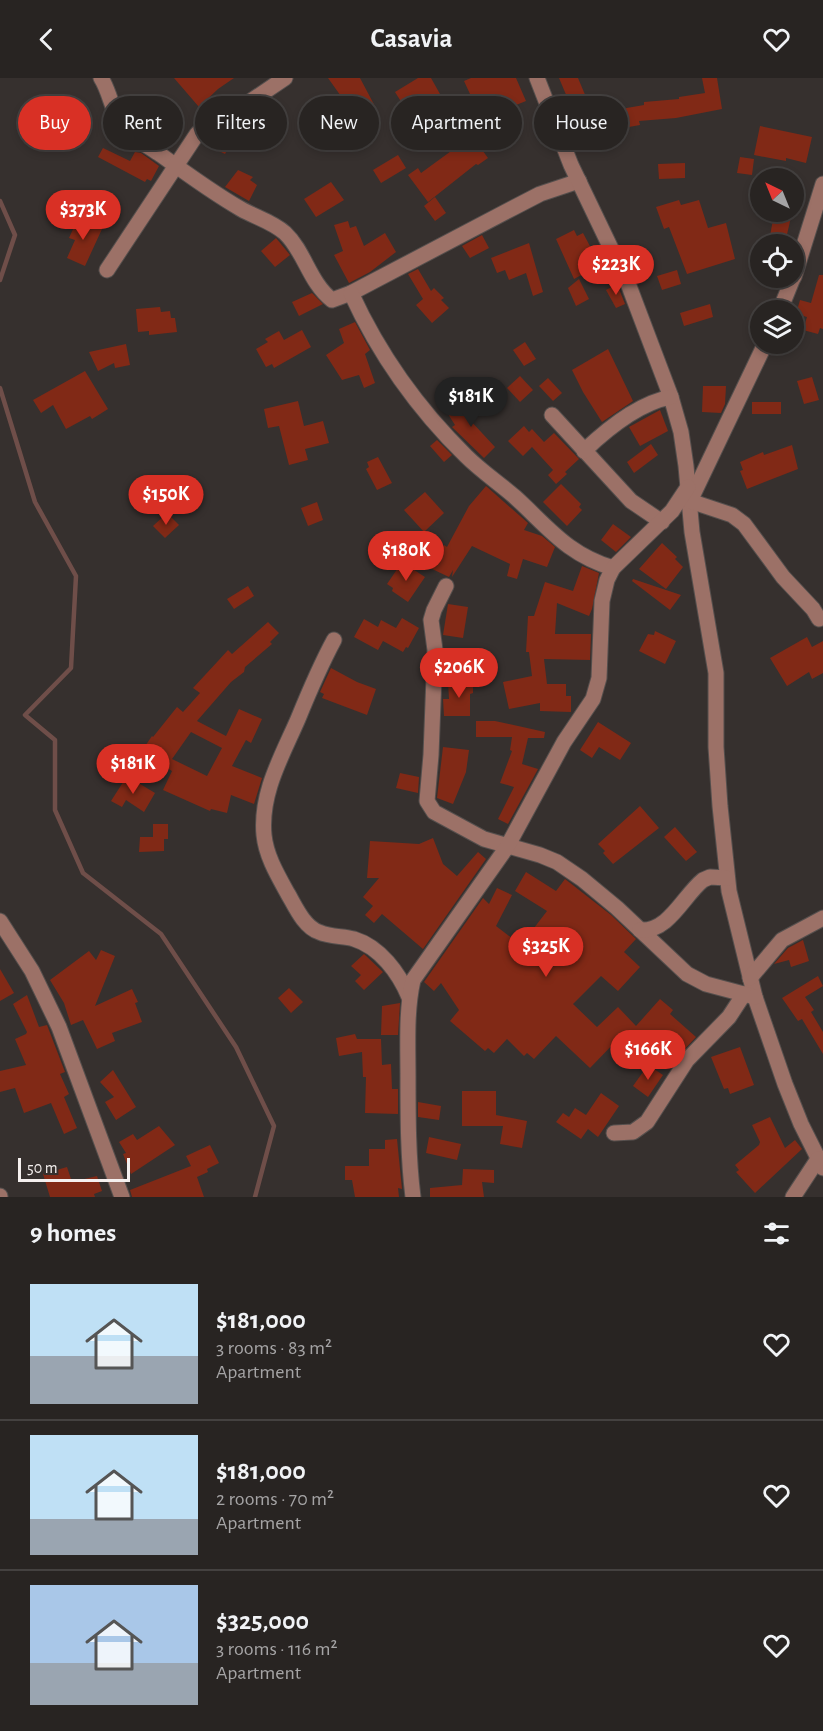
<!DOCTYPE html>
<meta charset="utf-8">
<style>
:root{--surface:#282422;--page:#34302f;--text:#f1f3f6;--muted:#a5a4a5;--line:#444140;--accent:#d93025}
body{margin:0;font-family:"Alegreya Sans",sans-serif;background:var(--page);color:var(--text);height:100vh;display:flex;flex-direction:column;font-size:22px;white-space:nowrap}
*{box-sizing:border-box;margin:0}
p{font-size:20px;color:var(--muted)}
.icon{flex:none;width:33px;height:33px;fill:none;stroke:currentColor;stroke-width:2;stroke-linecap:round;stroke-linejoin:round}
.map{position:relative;height:1119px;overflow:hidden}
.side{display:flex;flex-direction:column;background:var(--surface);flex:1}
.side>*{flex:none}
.top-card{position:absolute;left:18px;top:18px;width:788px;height:54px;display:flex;gap:12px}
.needle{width:39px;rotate:317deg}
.controls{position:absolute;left:750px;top:90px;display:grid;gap:12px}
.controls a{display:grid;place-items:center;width:54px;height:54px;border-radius:50%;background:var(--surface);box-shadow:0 3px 9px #0003,0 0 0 2px var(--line);font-size:30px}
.scale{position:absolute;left:18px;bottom:15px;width:112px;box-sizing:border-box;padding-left:6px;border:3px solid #f5f0ef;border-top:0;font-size:16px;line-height:21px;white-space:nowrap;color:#f5f0ef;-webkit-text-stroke:4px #36302e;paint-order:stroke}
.price{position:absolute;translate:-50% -51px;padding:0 14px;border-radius:21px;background:var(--accent);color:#fff;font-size:20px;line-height:39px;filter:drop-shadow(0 2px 3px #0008)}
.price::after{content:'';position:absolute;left:50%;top:36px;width:18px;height:14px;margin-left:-9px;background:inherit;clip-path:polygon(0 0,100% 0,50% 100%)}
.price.on{background:#222;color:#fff}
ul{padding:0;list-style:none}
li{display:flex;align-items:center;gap:18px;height:150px;padding:0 30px}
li+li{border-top:2px solid var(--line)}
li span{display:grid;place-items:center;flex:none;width:168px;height:120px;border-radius:0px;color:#555}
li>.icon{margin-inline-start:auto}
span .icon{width:72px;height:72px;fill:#fffc;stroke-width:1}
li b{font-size:26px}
h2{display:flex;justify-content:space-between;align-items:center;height:72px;padding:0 30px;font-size:26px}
.pill{padding:0 21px;border-radius:27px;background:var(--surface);box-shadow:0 3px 9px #0003,0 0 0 2px var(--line);font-size:21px;line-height:54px}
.pill.on{background:var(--accent);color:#fff}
header{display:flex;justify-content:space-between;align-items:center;height:78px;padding:0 30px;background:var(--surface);font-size:27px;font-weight:700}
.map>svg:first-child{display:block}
</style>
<header><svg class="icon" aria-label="back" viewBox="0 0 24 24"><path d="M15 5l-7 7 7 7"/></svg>Casavia<svg class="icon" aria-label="heart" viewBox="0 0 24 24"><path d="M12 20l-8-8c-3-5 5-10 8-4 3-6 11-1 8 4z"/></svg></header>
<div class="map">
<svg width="823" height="1119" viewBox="0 0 823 1119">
<rect width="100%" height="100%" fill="#36302e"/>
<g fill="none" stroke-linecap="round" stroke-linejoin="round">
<!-- stream -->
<g stroke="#6f4e49" stroke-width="4.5">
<polyline points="0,123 15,157 0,202"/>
<polyline points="0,310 35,424 76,498 71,590 25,637 55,662 55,732 83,795 161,856 236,969 274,1048 255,1119"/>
</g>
</g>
<!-- building -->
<g fill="#812916" fill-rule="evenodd">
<polygon points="174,0 234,0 218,11 199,29"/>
<polygon points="328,0 360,0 378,34 373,37 375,40 359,49 334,56 328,34 348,28"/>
<polygon points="418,0 431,0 440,16 407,33 395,14"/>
<polygon points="471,0 516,0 526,23 506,31 506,29 471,49 472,52 469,54 488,80 478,87 476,86 428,124 408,97 418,90 421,95 458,68 438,35 470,16 464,3"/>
<polygon points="559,0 578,0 591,31 575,38"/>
<polygon points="702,0 717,0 722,31 676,40 639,43 640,47 590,56 586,37 644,27 644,24 679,21 679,19 705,15"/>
<polygon points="760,48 812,59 806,85 786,80 786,83 754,77"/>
<polygon points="216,53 233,61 225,76 203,65"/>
<polygon points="103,70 130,83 135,74 141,75 159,88 151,103 147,101 145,104 98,79"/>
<polygon points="398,77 406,90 381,105 373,92"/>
<polygon points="740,79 754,81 752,97 737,95"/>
<polygon points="685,85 685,100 659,101 658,86"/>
<polygon points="238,92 253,99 250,102 257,107 249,123 225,109"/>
<polygon points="331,104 344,122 316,139 304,121"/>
<polygon points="77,113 82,113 94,125 85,135 70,121"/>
<polygon points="435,119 446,135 435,143 424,128"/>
<polygon points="679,122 681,127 699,122 708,150 726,145 735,181 687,196 669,149 664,151 656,129"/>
<polygon points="774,136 791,139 786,161 770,158"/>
<polygon points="78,140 102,151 85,188 67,180 75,162 69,160"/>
<polygon points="348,143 350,150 356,148 364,168 385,155 396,174 370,194 349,205 334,177 343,173 334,147"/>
<polygon points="574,152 577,158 583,155 600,187 574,201 556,161"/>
<polygon points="482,157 489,170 470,180 462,168"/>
<polygon points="276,160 290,177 275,189 261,173"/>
<polygon points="529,165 543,214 533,218 526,195 509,202 505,192 497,195 491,180"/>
<polygon points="418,191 431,213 434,210 444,220 441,222 449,230 432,245 416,227 423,221 408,196"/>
<polygon points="677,192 681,206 662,212 657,198"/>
<polygon points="819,197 823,197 823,251 820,250 818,256 803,252 807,239 796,236 800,222 811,225"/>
<polygon points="579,201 589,221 576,228 568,210"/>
<polygon points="617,206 625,226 616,230 606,212"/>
<polygon points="312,215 323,226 299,238 292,224"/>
<polygon points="710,226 713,239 684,248 680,235"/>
<polygon points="160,229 161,234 170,233 171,240 175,240 177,254 149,257 149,253 138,254 136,231"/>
<polygon points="355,244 370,272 365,276 375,305 364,310 359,297 342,302 326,277 344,265 339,251"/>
<polygon points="302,252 311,269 274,290 272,286 266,289 256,271 268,264 265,261 279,253 284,262"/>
<polygon points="525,264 536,281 524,288 513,272"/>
<polygon points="126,266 130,287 115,290 114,285 98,293 89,274"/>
<polygon points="608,271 633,323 602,344 583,314 572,292"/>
<polygon points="85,293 108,331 92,341 90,338 66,351 53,327 41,335 33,322"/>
<polygon points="520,298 533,312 520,324 507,310"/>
<polygon points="812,299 819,322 804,326 797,303"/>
<polygon points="548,300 562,315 553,323 539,308"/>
<polygon points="703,308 726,308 725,326 721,335 702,334"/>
<polygon points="472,320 481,332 469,341 495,369 484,380 452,349 455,347 448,336"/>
<polygon points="298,323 304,348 323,343 329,365 305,371 308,382 289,387 279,348 268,350 264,331"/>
<rect x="752" y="324" width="29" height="12"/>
<polygon points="660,332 668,353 640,368 629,349"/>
<polygon points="524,348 529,354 532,351 544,364 554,355 579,381 565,394 567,396 556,406 548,397 553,392 532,369 523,378 508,363"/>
<polygon points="437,362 452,377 444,384 430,368"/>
<polygon points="651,366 658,377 634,395 627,384"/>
<polygon points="792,367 798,391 747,411 740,393 743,392 740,384 763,374 764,377"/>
<polygon points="378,379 392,405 377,412 366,391 369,389 367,384"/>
<polygon points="561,406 581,426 579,429 582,432 567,448 543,424"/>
<polygon points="486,408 528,445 524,452 542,458 555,469 547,489 523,481 517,501 507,498 510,486 472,468 452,499 453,492 449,499 430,490 444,467 447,469 469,428"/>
<polygon points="425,414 444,435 424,454 404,432"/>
<polygon points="317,424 323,442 308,448 301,430"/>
<polygon points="167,435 179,447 165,460 153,448"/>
<polygon points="613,446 631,459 616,474 601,462"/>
<polygon points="662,465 677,479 675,481 683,489 666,511 639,491"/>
<polygon points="402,484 425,499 408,524 392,513 393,510 387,506"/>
<polygon points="582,488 599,495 592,531 589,538 557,525 555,556 591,556 590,582 544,581 547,606 566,606 566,618 571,618 571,634 540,633 540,625 509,631 503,604 532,598 529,574 526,574 528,538 534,538 545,504 573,513"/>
<polygon points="633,501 681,517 670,532 632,503"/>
<polygon points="248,508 254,518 234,531 227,521"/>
<polygon points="448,526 468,529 463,560 443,557"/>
<polygon points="402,540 419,550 408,570 406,569 403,574 383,563 378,572 354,559 364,541 378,549 381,542 396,550"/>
<path d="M 268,544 L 279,555 L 270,564 L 272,566 L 245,589 L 244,594 L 231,604 L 197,643 L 226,658 L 239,631 L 262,641 L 251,665 L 246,662 L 232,688 L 262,700 L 254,726 L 231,717 L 227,735 L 211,731 L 210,733 L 163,712 L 172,693 L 141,674 L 152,658 L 153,659 L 177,629 L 183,634 L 200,615 L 193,610 L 218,583 L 228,572 L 232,576 ZM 191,654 L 222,670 L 207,698 L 172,681 Z"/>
<polygon points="655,553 676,563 665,586 639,573 648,556 654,557"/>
<polygon points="807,559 812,569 823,563 823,595 812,601 809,594 787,608 770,580"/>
<polygon points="331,590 357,604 376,611 367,637 322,620 324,616 320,614"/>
<polygon points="473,602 473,615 470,616 470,638 444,638 443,621 449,621 448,604"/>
<polygon points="476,643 495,643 545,654 544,660 528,660 522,686 538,691 508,746 498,741 514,709 500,705 512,673 510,672 512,659 476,659"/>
<polygon points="598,644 631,665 620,682 599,669 592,680 580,672"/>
<polygon points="443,669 469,672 466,694 453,726 437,720"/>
<polygon points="400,695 419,699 418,715 396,710"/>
<polygon points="127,698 155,715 144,734 126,722 122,729 111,723"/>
<polygon points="640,728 659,750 613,786 603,775 605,773 598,766"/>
<polygon points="153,746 168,746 168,761 164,761 164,773 139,774 140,759 153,759"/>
<polygon points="675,749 697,774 686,783 664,759"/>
<polygon points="433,760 443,786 457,798 478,774 486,781 423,871 382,836 374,845 365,837 373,828 363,819 379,800 367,800 370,763 419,766"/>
<polygon points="526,794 556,813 565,801 611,837 636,861 624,874 640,889 618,913 601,898 573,926 597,949 618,929 636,948 660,921 673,932 670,936 696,959 679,977 656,955 637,973 622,957 590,990 556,958 534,981 527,975 524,978 507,961 494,975 488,970 485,973 450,943 459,932 441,905 434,913 424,904 483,820 489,826 497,810 512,817 496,848 521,867 547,833 515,813"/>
<polygon points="803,862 809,883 791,889 789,882 774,886 788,870"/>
<polygon points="101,872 115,878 95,928 132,911 138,924 135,925 142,944 112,955 115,963 97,971 83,942 71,947 64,925 50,902 89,873 96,882"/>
<polygon points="364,876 383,894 364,912 355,903 361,897 351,888"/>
<polygon points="0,891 14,915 0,923"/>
<polygon points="818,898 823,908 805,919 814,932 811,934 823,954 823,976 802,941 798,943 782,920"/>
<polygon points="289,910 303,924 291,935 278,920"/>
<polygon points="27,917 39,949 47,947 65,994 60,996 69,1016 64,1019 77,1050 64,1056 51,1025 24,1035 15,1010 0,1014 0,993 26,987 15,961 26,956 27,954 13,926"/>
<polygon points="400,925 398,957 381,957 382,928"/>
<polygon points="355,956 357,961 381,961 382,987 391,986 392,1011 398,1011 398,1036 365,1035 366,999 363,999 362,974 339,978 336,960"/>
<polygon points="740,969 754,1007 730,1016 728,1010 724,1011 711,979"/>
<polygon points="648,987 663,997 648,1019 633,1008"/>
<polygon points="113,992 136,1029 116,1042 105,1024 114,1019 100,1004"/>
<polygon points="462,1013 496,1013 496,1037 527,1043 522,1070 500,1066 503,1048 462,1048"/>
<polygon points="601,1015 619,1028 598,1059 588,1051 581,1061 556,1044 563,1035 569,1039 575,1030 586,1037"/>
<polygon points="418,1024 441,1028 439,1042 418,1039"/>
<polygon points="770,1039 785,1070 795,1062 802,1071 755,1115 736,1094 739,1092 735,1087 759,1067 760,1064 752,1047"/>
<polygon points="159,1048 175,1067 131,1096 123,1076 126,1075 119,1064 133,1056 137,1062"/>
<polygon points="429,1059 461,1066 457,1082 426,1075"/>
<polygon points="397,1061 402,1111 398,1110 399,1119 355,1119 352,1102 345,1102 345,1088 369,1088 369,1071 385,1071 385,1062"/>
<polygon points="210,1067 219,1085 207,1091 208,1094 197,1099 204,1119 132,1119 130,1112 191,1088 186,1078"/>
<polygon points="67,1089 72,1104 97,1098 102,1113 94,1116 95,1119 50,1119 43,1096"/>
<polygon points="463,1091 494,1092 494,1105 482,1104 484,1119 430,1119 430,1110 462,1107"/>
</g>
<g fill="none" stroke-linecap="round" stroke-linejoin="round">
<!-- minor casing -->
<g stroke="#554f4d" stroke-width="17">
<g id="minor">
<path d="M 101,0 C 110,14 112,33 121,46 C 131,59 148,68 161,77 C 187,96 213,115 241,131 C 255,139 273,144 285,155 C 305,174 309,204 332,222 L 351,215 L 513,130 L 540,116 L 579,103"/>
<polyline points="537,0 571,87 629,208 671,319 681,354 686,388 692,454 716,595 716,669 720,728 729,813 755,919 785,1006 801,1046 823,1090"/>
<polyline points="107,192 197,56 206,47 245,27 285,0"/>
<polyline points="794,199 823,106"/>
<path d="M 351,215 C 379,276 418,331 466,378 C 481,393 499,405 515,419 C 549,450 567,476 613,490"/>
<polyline points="780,232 793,200"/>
<polyline points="765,266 690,423 732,437 744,446 783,499 813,531 819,541"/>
<polyline points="552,337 631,423 662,444"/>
<path d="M 584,373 C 607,351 639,325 671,319"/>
<polyline points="446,508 434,532 431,542 435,572 431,677 427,723 434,734 484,761 540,777 557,784 582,801 617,830 687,896 706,906 755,919"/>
<path d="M 334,562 C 320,588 309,614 298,641 C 282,678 260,715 264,757 C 266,778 278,798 288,816 C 295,828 304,849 319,854 C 330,859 343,858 354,861 C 380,869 399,895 409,919"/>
<polyline points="0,843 32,893 59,949 122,1119"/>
<path d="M 640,852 C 669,854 683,818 703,802 L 710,799 L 727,800"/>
<polyline points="750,900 782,862 823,840"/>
<polyline points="614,1055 633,1054 647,1044 687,982 729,939 744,916"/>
<polyline points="0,1118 0,1119"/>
<path d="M 413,1119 C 408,1079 408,1039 408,999 C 408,966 406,933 413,902 L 507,769 L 564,664 L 593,621 L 599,600 L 602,523 L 607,502 L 613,490 L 672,433 L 688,409"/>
<polyline points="793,1119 818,1081"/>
</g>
</g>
<!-- minor -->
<use href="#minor" stroke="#9c7167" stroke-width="15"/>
</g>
</svg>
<div class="controls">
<a><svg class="needle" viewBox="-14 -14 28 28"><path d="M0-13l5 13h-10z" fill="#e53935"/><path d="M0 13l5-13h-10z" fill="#a5a4a5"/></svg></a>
<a><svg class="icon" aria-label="locate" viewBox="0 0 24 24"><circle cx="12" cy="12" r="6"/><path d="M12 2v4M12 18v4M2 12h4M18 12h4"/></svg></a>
<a><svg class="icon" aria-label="layers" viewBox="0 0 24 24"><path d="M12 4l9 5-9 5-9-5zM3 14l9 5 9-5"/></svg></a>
</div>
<div class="scale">50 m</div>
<b class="price" style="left:83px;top:163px">$373K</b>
<b class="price" style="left:616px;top:218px">$223K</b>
<b class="price on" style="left:471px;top:350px">$181K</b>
<b class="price" style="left:166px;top:448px">$150K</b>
<b class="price" style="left:406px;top:504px">$180K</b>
<b class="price" style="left:459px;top:621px">$206K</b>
<b class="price" style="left:133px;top:717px">$181K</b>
<b class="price" style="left:546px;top:900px">$325K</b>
<b class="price" style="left:648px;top:1003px">$166K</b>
<div class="top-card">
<a class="pill on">Buy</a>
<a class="pill">Rent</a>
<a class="pill">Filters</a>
<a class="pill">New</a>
<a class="pill">Apartment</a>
<a class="pill">House</a>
</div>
</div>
<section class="side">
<h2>9 homes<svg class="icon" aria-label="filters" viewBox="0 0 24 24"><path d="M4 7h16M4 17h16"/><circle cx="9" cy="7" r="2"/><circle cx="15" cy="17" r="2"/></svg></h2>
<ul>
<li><span style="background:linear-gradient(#bfe0f5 60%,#9aa5b1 0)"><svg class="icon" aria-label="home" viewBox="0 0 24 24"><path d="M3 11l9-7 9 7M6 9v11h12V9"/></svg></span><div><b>$181,000</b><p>3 rooms · 83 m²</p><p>Apartment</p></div><svg class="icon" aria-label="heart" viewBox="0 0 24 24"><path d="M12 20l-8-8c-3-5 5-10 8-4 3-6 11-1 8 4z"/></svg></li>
<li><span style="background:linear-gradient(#bfe0f5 70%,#9aa5b1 0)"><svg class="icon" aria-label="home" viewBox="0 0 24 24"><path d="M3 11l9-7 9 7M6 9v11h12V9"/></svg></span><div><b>$181,000</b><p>2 rooms · 70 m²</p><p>Apartment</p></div><svg class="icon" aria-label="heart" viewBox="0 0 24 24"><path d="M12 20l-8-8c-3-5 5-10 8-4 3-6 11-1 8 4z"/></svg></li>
<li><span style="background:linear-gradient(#a9c7e8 65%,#9aa5b1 0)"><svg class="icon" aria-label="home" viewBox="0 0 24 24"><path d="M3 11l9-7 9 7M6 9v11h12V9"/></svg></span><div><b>$325,000</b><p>3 rooms · 116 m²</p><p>Apartment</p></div><svg class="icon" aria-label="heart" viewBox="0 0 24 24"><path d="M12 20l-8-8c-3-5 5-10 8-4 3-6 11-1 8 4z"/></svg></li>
</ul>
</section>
